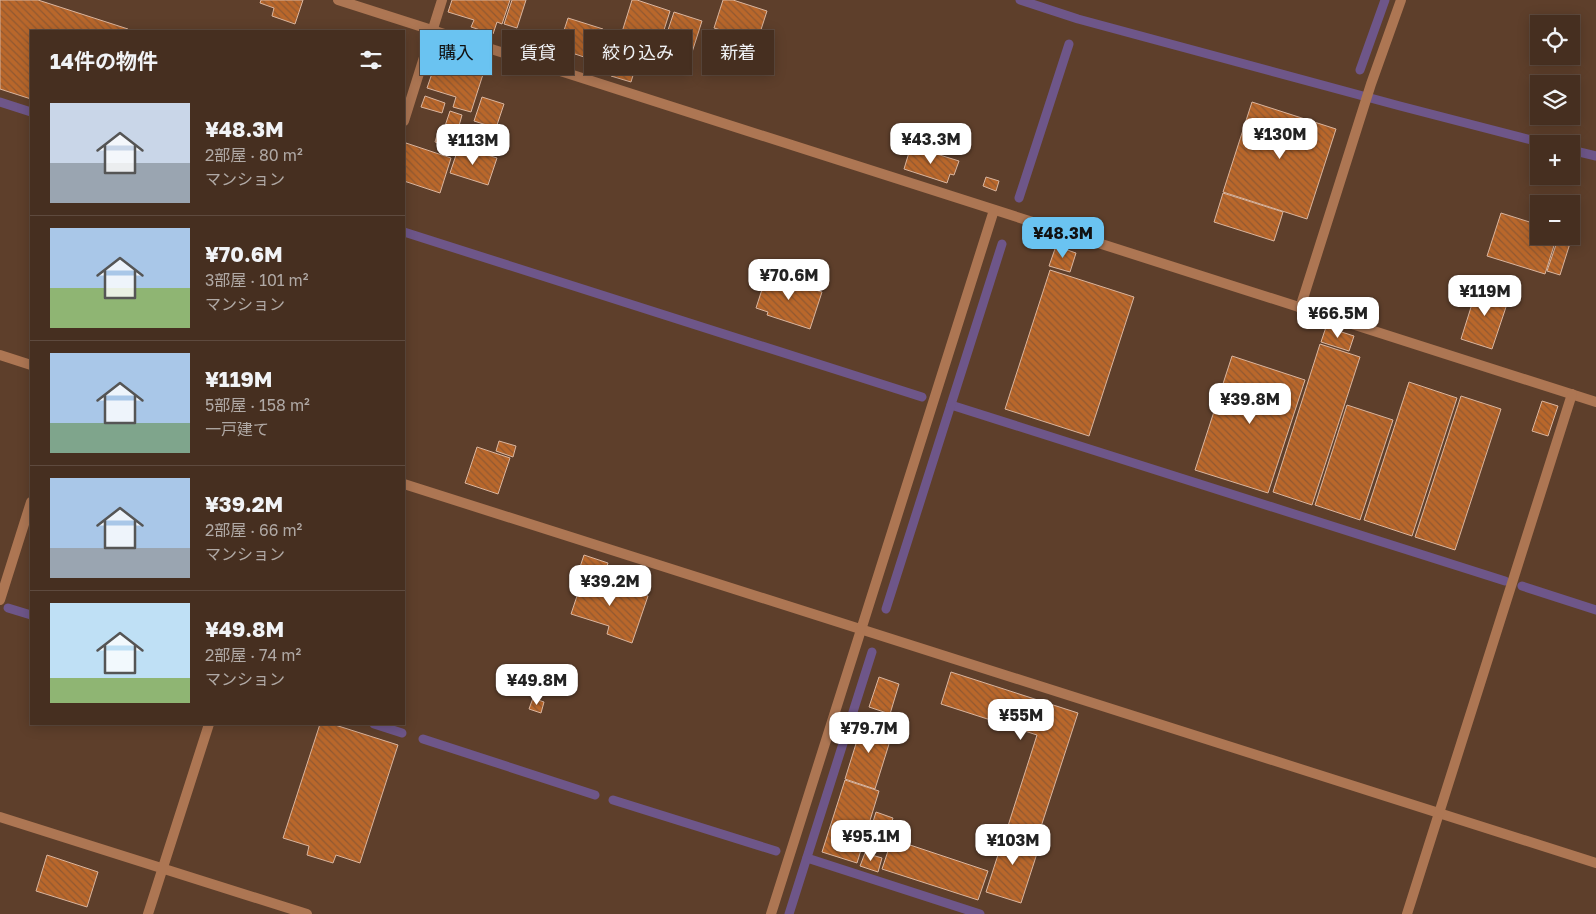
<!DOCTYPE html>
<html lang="ja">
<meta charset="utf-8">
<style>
:root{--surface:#462f20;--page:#4d3729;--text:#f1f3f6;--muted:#b0a9a5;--line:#5e4a3e;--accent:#6ac3f1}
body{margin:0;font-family:"Golos Text","Noto Sans JP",sans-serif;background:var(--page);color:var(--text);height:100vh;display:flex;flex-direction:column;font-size:19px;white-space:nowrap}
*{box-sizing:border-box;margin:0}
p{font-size:16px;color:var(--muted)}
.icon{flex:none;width:28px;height:28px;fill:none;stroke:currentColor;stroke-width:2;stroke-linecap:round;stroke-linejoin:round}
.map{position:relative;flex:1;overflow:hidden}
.panel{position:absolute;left:30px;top:30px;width:375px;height:695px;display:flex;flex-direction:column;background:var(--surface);border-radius:0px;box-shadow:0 2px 12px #0003,0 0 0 1px var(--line)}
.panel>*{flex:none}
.hud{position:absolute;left:420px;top:30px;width:475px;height:45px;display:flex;gap:10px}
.controls{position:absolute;left:1530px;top:15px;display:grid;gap:10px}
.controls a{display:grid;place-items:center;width:50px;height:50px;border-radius:0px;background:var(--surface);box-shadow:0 2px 12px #0003,0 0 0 1px var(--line);font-size:25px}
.price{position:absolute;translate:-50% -42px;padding:0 11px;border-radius:10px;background:#fff;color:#222;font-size:16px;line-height:32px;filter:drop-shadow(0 1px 2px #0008)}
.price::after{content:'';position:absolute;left:50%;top:30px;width:15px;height:11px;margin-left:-8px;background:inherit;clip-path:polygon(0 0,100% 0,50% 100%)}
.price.current{background:var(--accent);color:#111}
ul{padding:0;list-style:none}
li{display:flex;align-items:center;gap:15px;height:125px;padding:0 20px}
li+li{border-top:1px solid var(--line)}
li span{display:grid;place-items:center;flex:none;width:140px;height:100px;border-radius:0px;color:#555}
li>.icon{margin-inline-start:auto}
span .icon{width:60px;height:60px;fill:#fffc;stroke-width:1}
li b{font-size:21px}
h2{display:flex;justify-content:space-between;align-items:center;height:60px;padding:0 20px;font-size:21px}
.pill{padding:0 18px;border-radius:0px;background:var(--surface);box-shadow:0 2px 12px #0003,0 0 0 1px var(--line);font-size:18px;line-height:45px}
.pill.current{background:var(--accent);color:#111}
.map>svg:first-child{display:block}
</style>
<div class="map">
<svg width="1596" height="914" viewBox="0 0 1596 914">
<defs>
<pattern id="building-back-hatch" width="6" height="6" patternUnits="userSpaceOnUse" patternTransform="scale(1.25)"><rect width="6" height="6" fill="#b9672b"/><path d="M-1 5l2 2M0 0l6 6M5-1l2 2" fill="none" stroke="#915931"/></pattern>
</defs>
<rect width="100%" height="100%" fill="#5e3f2b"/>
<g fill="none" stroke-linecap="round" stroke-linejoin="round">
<!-- stream -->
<g stroke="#6e5689" stroke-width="9">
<polyline points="1020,0 1078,19 1400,106 1547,144"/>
<polyline points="1360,70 1385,0"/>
<polyline points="0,102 31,112"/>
<polyline points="1571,150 1596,156"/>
<polyline points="1019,198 1069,44"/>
<polyline points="404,232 922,397"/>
<polyline points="951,405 1505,581"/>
<polyline points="1522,586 1596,610"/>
<polyline points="8,608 31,615"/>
<polyline points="886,609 1002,244"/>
<polyline points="374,724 402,733"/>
<polyline points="423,739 595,795"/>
<polyline points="613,800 776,851"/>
<polyline points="807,858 980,914"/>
<polyline points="789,914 872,652"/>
</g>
</g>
<!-- building -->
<g fill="url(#building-back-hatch)" stroke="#dab59e">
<polygon points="0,0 38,0 128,29 127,31 31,31 31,99 0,89"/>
<polygon points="261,0 303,0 295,24 272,16 274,8 260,3"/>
<polygon points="452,0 510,0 502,24 497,22 493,34 471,27 474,20 448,12"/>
<polygon points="512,0 526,0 517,28 504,24"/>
<polygon points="632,0 637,0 670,11 657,52 634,45 636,36 622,32"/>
<polygon points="723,0 733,0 767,11 757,42 741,36 739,41 727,37 728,32 714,28"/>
<polygon points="674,12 702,21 687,68 679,65 681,57 661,51"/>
<polygon points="568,18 603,29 593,60 575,54 572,63 555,58"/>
<polygon points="439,53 485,68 471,112 453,107 456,97 427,88"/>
<polygon points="613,55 637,62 631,82 611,76 608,70"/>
<polygon points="425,96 445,103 442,113 421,107"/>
<polygon points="482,97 504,104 496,128 474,121"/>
<polygon points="1252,102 1336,129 1307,219 1223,192"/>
<polygon points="450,111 462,115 457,133 444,129"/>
<polygon points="439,128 460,135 455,149 435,142"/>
<polygon points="406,143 451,158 440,193 404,181 404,149"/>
<polygon points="459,146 497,158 488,185 450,173"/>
<polygon points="911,146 959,161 954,175 950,174 947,183 904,169"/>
<polygon points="986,177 999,181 996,191 983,186"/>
<polygon points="1223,193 1283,212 1274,241 1214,222"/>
<polygon points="1501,213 1539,225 1539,236 1557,236 1545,274 1487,256"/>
<polygon points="1559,236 1572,237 1560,275 1547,271"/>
<polygon points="1056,246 1076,253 1070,272 1049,266"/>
<polygon points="1050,270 1134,297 1089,436 1005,409"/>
<polygon points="767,274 822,292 810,329 767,315 768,312 756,308"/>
<polygon points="1478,285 1510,295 1492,349 1461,339"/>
<polygon points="1326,327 1354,336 1349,351 1321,342"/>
<polygon points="1320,344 1360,357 1312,505 1273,492"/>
<polygon points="1232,356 1305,380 1268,493 1195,470"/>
<polygon points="1409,382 1457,398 1412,536 1364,520"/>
<polygon points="1461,396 1501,409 1455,550 1415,537"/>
<polygon points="1542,401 1558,406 1548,436 1532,431"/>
<polygon points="1347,405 1393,420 1360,520 1315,505"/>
<polygon points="499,441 516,446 513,457 496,451"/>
<polygon points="477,447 510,458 498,494 465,483"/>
<polygon points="584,555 608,563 602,581 578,573"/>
<polygon points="584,575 648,596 632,643 607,634 609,626 571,614"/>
<polygon points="951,672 1078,713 1037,839 1007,829 1037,735 941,704"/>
<polygon points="879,677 899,684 890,714 869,707"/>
<polygon points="533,698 544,702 541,713 529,709"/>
<polygon points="864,718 894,728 875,789 845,779"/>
<polygon points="320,724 332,724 398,745 360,863 336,855 333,863 307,855 309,846 283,838"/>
<polygon points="845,780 879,791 857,863 822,852"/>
<polygon points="876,812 893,818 884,844 868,838"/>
<polygon points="1006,830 1041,841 1021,903 986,892"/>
<polygon points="892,839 988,871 978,900 882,869"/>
<polygon points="865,853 882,858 878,872 860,866"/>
<polygon points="47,855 98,872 87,907 36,891"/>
</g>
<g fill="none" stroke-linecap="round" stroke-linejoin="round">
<!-- minor -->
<g stroke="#ad7653" stroke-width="10">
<polyline points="338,0 1596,402"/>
<polyline points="404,121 442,0"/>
<polyline points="1300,308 1371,84 1401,0"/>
<polyline points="0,355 31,365"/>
<polyline points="404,484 1596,863"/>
<polyline points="0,600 31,502"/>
<polyline points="0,817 307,914"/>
<polyline points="148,914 209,724"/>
<polyline points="771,914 994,210"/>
<polyline points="1407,914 1572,394"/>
</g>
</g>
</svg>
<div class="controls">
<a><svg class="icon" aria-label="locate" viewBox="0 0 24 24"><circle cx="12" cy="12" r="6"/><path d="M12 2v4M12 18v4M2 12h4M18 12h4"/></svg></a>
<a><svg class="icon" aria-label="layers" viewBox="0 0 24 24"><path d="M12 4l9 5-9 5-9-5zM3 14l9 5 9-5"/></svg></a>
<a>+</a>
<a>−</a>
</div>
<b class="price" style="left:1280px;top:160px">¥130M</b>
<b class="price" style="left:931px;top:165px">¥43.3M</b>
<b class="price" style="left:473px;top:166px">¥113M</b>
<b class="price current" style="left:1063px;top:259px">¥48.3M</b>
<b class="price" style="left:789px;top:301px">¥70.6M</b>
<b class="price" style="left:1485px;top:317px">¥119M</b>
<b class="price" style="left:1338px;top:339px">¥66.5M</b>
<b class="price" style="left:1250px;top:425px">¥39.8M</b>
<b class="price" style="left:610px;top:607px">¥39.2M</b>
<b class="price" style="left:537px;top:706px">¥49.8M</b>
<b class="price" style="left:1021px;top:741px">¥55M</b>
<b class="price" style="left:869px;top:754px">¥79.7M</b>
<b class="price" style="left:871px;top:862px">¥95.1M</b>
<b class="price" style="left:1013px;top:866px">¥103M</b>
<div class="hud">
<a class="pill current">購入</a>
<a class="pill">賃貸</a>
<a class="pill">絞り込み</a>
<a class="pill">新着</a>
</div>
<section class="panel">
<h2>14件の物件<svg class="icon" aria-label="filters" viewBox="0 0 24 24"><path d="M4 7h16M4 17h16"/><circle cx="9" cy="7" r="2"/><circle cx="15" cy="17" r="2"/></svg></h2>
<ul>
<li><span style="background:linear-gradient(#c9d6e8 60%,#9aa5b1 0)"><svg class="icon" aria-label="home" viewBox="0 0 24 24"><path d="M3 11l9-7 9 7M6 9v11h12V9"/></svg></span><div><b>¥48.3M</b><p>2部屋 · 80 m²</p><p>マンション</p></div></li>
<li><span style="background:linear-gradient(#a9c7e8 60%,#8fb573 0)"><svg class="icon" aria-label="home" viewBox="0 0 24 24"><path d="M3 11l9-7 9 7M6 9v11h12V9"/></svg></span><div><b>¥70.6M</b><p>3部屋 · 101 m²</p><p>マンション</p></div></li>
<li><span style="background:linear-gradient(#a9c7e8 70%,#7fa58c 0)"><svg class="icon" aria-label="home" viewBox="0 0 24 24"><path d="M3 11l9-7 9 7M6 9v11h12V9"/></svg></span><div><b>¥119M</b><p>5部屋 · 158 m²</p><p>一戸建て</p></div></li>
<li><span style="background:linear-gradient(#a9c7e8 70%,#9aa5b1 0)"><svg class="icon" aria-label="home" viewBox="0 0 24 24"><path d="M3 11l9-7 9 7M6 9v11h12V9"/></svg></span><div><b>¥39.2M</b><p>2部屋 · 66 m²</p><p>マンション</p></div></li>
<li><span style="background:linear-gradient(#bfe0f5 75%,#8fb573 0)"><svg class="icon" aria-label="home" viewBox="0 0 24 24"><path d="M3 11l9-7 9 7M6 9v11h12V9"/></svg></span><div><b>¥49.8M</b><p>2部屋 · 74 m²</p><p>マンション</p></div></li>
</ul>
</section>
</div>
